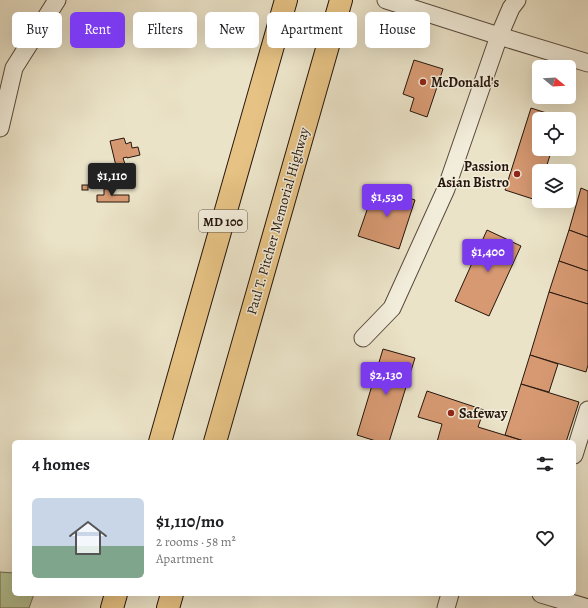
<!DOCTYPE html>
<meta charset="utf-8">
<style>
:root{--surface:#fff;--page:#f2f2f2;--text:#202124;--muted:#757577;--line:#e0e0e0;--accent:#7c3aed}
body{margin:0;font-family:Alegreya,serif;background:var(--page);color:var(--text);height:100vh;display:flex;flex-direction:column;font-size:15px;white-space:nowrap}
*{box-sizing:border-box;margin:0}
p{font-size:13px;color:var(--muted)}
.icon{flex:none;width:22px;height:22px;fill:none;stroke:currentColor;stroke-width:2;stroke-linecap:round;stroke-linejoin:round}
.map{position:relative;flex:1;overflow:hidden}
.panel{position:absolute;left:12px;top:440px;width:564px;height:156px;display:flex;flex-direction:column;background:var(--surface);border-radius:6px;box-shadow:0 4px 16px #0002}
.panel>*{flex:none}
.guide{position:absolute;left:12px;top:12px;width:564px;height:36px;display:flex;gap:8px}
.needle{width:26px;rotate:108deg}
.fabs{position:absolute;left:532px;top:60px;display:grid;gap:8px}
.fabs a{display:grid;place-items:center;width:44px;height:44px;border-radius:6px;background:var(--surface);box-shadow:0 4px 16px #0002;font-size:20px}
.price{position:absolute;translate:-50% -34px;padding:0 9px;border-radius:4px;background:var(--accent);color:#fff;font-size:13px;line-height:26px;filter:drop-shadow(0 1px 2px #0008)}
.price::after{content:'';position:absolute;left:50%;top:24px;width:12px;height:9px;margin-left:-6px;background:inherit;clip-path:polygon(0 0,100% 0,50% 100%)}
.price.current{background:#222;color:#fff}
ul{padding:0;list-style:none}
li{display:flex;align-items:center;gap:12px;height:100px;padding:0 20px}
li+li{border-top:1px solid var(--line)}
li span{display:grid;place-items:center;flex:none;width:112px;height:80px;border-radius:6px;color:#555}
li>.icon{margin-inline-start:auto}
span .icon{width:48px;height:48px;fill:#fffc;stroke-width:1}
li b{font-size:17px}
h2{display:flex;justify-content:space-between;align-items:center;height:48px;padding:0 20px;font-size:17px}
.tag{padding:0 14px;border-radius:6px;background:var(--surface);box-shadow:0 4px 16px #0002;font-size:14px;line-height:36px}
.tag.current{background:var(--accent);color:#fff}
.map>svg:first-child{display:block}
</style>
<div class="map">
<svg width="588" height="608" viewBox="0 0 588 608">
<rect width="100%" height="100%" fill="#ebe3c8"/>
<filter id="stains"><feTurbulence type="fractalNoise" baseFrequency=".005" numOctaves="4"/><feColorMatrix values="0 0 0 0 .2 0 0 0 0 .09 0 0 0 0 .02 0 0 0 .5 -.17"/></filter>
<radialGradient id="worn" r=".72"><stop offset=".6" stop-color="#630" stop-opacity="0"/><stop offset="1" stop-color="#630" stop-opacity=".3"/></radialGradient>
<!-- green -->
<polygon fill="#b6c496" stroke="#6e6d52" points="0,572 14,573 14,594 34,594 29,608 0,608"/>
<!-- building -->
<g fill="#d69972" stroke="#26160d">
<polygon points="414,60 443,69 427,117 410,111 414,98 403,94"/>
<polygon points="531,108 562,118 561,119 539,119 539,149 552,149 545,171 539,171 539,189 536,200 505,190"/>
<polygon points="124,138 126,144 131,142 132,148 138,147 140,155 127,158 127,157 123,158 125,164 116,166 110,141"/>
<rect x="82" y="185" width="6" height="5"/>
<polygon points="375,187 415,200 399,249 358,236"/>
<polygon points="581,188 588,191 588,237 569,230"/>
<polygon points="104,189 111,189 111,195 129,195 129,202 97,202 97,195 104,195"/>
<polygon points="487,230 521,246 489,316 455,301"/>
<polygon points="569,230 588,237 588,271 559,261"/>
<polygon points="559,261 588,271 588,304 549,292"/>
<polygon points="549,292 588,304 588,365 586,372 530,355"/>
<polygon points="383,349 415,358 389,442 379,442 357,435"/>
<polygon points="530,355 558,364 549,392 521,384"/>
<polygon points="521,384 579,402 566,442 527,442 505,435"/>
<polygon points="427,391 484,410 478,427 527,442 437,442 442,424 418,417"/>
</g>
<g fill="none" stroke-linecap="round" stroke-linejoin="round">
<!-- minor casing -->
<g stroke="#57493c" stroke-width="19">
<g id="minor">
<polyline points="386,0 499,36 588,63"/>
<polyline points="0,128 14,68 57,0"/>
<polyline points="363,338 392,308 446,189 499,36 511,8 517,0"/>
<polyline points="574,455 588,410"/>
<polyline points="541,594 588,608"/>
<polyline points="446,608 450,594"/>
</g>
</g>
<!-- major casing -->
<g stroke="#26160d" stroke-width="24">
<g id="major">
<polyline points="160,442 286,0"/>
<polyline points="215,442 341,0"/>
<polyline points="112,608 116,594"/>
<polyline points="168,608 172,594"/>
</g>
</g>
<!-- minor -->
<use href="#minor" stroke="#f2eddb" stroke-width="17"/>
<!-- major -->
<use href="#major" stroke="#e6c284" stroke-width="22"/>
</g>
<!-- markers -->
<g fill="#8f2418" stroke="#f2eddb" stroke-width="1.5">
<circle cx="423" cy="82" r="4"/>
<circle cx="517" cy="174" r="4"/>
<circle cx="451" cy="413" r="4"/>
</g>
<g text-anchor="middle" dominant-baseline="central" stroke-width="3" stroke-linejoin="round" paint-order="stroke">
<!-- shield labels -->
<rect fill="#f2eddb" stroke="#63564b" stroke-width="1" x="199" y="210" width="48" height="22" rx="3"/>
<g font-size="13" font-weight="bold" fill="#26160d">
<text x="223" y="221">MD 100</text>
</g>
<!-- poi labels -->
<g font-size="14" font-weight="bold" fill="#26160d" stroke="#f2eddb" text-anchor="start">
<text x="431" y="82">McDonald's</text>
<text x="509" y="166" text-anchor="end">Passion<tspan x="509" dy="16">Asian Bistro</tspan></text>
<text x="459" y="413">Safeway</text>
</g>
<!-- street labels -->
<g font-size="14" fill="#26160d" stroke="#f2eddb">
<text transform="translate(278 221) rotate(-74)">Paul T. Pitcher Memorial Highway</text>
</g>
</g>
<rect width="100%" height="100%" filter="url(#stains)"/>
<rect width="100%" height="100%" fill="url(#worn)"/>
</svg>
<div class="fabs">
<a><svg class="needle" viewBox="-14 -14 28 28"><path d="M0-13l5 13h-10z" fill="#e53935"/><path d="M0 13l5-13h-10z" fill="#757577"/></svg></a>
<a><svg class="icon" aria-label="locate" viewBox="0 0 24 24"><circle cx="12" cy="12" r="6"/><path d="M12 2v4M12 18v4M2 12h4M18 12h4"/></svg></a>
<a><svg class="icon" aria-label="layers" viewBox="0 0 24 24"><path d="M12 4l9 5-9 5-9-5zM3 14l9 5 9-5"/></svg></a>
</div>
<b class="price current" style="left:112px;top:197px">$1,110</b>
<b class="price" style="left:387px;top:218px">$1,530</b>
<b class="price" style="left:488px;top:273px">$1,400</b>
<b class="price" style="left:386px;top:396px">$2,130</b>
<div class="guide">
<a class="tag">Buy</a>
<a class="tag current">Rent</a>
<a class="tag">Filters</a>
<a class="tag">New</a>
<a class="tag">Apartment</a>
<a class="tag">House</a>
</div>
<section class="panel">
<h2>4 homes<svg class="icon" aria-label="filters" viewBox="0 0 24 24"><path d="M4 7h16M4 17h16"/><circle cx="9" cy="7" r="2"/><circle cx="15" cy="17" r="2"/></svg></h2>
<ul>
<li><span style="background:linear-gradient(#c9d6e8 60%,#7fa58c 0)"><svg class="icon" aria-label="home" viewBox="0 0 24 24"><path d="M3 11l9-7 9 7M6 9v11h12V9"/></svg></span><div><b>$1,110/mo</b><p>2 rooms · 58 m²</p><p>Apartment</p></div><svg class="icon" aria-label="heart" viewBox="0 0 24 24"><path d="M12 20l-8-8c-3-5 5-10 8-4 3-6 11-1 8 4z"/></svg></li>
</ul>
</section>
</div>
